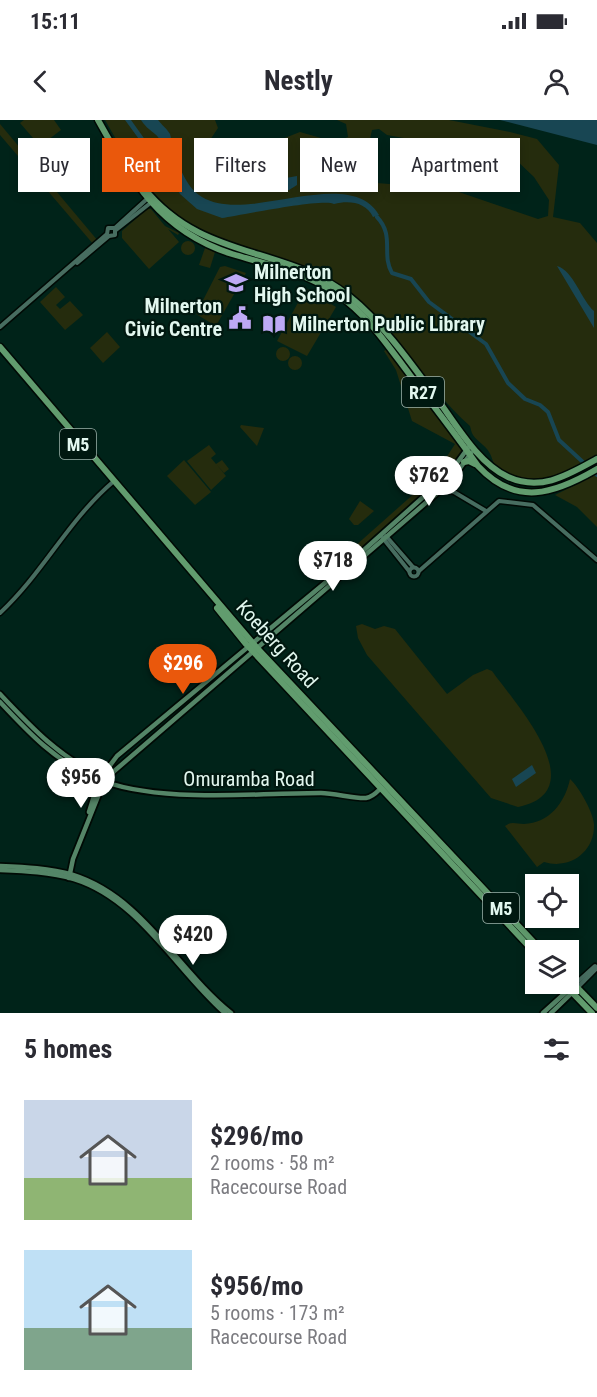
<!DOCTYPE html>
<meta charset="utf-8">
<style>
:root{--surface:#fff;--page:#f7f7f7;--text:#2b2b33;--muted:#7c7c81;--accent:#ea580c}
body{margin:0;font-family:"Roboto Condensed",sans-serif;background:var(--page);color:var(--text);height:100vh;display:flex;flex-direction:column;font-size:22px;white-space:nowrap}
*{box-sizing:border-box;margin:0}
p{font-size:20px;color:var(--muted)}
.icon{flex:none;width:33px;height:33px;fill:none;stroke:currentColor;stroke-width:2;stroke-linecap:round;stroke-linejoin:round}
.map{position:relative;height:893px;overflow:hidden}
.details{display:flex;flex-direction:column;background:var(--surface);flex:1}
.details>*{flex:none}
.top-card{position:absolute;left:18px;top:18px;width:561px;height:54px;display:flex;gap:12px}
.buttons{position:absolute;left:525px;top:754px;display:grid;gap:12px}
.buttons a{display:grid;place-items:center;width:54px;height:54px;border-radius:0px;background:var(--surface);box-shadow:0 3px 9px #0003;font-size:30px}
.price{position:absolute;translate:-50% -51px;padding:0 14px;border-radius:21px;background:#fff;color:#222;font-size:20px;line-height:39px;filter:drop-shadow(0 2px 3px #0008)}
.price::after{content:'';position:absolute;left:50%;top:36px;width:18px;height:14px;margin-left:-9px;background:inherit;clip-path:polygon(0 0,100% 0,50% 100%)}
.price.selected{background:var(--accent);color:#fff}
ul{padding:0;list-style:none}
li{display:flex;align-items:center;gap:18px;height:150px;padding:0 24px}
li span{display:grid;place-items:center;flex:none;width:168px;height:120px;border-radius:0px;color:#555}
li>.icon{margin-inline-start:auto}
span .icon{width:72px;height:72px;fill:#fffc;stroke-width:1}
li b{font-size:26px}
h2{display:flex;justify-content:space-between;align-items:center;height:72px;padding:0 24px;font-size:26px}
.pill{padding:0 21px;border-radius:0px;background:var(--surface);box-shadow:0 3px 9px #0003;font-size:21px;line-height:54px}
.pill.selected{background:var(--accent);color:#fff}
.status{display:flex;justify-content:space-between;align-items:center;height:42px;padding:0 30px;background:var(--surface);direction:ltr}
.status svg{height:16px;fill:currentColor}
header{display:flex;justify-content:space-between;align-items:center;height:78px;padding:0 24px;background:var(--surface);font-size:27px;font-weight:700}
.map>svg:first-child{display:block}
</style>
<div class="status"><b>15:11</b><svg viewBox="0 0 49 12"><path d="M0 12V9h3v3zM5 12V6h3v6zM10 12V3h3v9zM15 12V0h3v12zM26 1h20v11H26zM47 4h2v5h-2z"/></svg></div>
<header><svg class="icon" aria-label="back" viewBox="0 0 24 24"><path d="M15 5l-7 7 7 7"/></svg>Nestly<svg class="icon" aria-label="person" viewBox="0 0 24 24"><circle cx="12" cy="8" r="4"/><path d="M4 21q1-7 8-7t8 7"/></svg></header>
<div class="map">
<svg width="597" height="893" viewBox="0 0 597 893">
<rect width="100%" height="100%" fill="#002319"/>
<!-- green -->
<g fill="#252c0d" fill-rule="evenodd">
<polygon points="24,0 54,0 61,10 40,26 20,3"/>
<path d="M 105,0 L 215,0 L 218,8 L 210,20 L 223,48 L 246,33 L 300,12 L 321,18 L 325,25 L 348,17 L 346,4 L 337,0 L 449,0 L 510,12 L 537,19 L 559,45 L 553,97 L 580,103 L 597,123 L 597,336 L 587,342 L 583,340 L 580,342 L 583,344 C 558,356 517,372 495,345 C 492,341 492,336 489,332 C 485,325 477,321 473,315 C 471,312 471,309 470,306 C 423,264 391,204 340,166 C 309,143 270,137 235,126 C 167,104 138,58 105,0 ZM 379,9 L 387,15 L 514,38 L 534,57 L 549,80 L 548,96 L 538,99 L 450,69 L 365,62 C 370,45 367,28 372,10 Z"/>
<polygon points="0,4 98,121 94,125 0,15"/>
<polygon points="147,89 151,89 165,106 179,113 178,115 168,109 179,122 149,149 122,118 122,111"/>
<circle cx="188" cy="128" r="7"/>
<polygon points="205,128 215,132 210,148 199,145"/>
<polygon points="225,146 246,153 216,206 196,194 220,147"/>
<polygon points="56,167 65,177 56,185 60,189 70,181 83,195 65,210 40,182"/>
<polygon points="306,168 336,187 307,236 277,221"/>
<polygon points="107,212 120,227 103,243 90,228"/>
<circle cx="283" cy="234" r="7"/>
<polygon points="389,228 466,329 457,345 355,438 358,432 354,427 435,355 455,324 412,301 396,250 384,231"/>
<circle cx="295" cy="243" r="7"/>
<polygon points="241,305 264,308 257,326 240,307"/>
<polygon points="209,325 216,334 211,338 216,344 222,340 229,349 224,353 217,345 226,356 211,370 187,341"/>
<polygon points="184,340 211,372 195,385 167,356"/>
<polygon points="597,354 597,407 577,387 555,375"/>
<polygon points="360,381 374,391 358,405 354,405 349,399"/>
<path d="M 362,504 L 375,509 L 384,506 L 395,509 L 447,574 L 473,555 L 487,549 L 492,551 C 514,582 596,671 518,687 L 491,678 L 367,535 L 358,518 L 356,506 Z"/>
<path d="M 570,659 C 579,667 593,692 594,704 C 595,732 570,750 544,742 L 537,747 L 505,706 C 511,701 516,704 524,704 C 549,703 565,683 570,659 Z"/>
</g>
<!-- water -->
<g fill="#184653">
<path d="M 125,0 L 131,0 L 151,28 L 162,34 C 162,10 152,17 141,0 L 158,0 C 161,4 168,10 170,14 C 175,34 182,65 202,77 C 247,105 349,44 379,95 L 373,97 C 366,82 349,80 334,84 C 324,78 241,95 222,98 L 197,89 L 180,74 L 165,48 L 155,41 Z"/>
<polygon points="500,0 597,0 597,25"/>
<polygon points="279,28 285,32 287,39 273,52 286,58 297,56 297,65 289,70 264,70 273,68 285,59 274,56 265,44 267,37"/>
<polygon points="345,32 349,36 334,61 326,62 323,48 334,42 340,34"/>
<circle cx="312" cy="61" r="7"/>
<path d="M 557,146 C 573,150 582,181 594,191 L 594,208 Z"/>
<polygon points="532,645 536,653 516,667 512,659"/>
</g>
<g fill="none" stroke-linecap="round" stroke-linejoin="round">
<!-- river -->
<path stroke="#184653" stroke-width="4" d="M 377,97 C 395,116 381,134 392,153 L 411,159 L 429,182 L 486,224 L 508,263 L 525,279 L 540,285 L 548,292 L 559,320 L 597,355"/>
<!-- tertiary casing -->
<g stroke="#000a05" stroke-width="7">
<g id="tertiary">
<polyline points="116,110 153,81"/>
<polyline points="77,143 109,116 115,115 115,108"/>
<polyline points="0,207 107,114 108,108 115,108 148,78"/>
<polyline points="442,369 454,372 486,391"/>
<polyline points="386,416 413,447"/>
<polyline points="382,417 409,451"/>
<circle cx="414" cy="452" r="4.5"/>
<polyline points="419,451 499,381 533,385 597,440"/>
<path d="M 0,493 C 44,452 68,400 114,361"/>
<polyline points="574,865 595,846 597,848"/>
<polyline points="578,867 597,848"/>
</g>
</g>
<!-- secondary casing -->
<g stroke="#000a05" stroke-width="8">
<g id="secondary">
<path d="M 0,574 C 32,608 59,637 102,657"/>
<path d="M 0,582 C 29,613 55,641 95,658 C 155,684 255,673 321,673 C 334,673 356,679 366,678 C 373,677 377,672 381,668"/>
<polyline points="89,692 99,660 117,636 355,438 449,354 468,328"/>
<path d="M 0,746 C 25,747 49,748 73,755 C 143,777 177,850 231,893"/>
<path d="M 0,750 C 25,751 50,752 74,759 C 139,779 176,850 225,893"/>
<polyline points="69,758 73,739 105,659 450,362 471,333"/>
<polyline points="543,893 574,865"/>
<polyline points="551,893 577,868"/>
</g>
</g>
<!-- primary casing -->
<g stroke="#000a05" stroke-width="9">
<g id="primary">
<path d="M 98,0 C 132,61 160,111 232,134 C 268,145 306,152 337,174 C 368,195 388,226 410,255 C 433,285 456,315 478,346 C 516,387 554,374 597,349"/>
<path d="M 143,67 C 203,142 283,124 349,176 C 382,202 413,246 438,280 C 457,306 478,343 508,357 C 541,372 568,355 597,339"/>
<polyline points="0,227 257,528 542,831"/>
<polyline points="464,342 469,341 475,344"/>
<polyline points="217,488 246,524 536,834"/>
<polyline points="568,858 597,888"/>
<polyline points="564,864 592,893"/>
</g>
</g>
<!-- tertiary -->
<use href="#tertiary" stroke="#476d60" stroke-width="4"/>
<!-- secondary -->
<use href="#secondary" stroke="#548567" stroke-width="4.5"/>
<!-- primary -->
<use href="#primary" stroke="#619c6e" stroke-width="6"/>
</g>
<!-- icons -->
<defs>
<g id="school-bare" transform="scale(1.8)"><path d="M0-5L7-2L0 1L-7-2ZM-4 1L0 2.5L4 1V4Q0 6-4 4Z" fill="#bda9f5" stroke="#001810" stroke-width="2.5" paint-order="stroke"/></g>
<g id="civic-bare" transform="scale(1.8)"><path d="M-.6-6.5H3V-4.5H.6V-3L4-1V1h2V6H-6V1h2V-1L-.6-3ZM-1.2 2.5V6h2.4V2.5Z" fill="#bda9f5" stroke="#001810" stroke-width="2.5" paint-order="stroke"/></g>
<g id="library-bare" transform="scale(1.8)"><path d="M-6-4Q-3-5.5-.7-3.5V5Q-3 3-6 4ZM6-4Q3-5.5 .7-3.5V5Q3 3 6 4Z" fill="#bda9f5" stroke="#001810" stroke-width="2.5" paint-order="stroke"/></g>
</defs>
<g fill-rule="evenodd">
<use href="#school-bare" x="236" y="163"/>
<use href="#civic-bare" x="240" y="198"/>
<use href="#library-bare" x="274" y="204"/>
</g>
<g text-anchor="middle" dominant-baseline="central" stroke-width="4.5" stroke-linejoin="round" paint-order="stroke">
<!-- shield labels -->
<g fill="#001810" stroke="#9eb4ac" stroke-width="1.5">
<rect x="402" y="257" width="42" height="30" rx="4.5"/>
<rect x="60" y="309" width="36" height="30" rx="4.5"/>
<rect x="483" y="773" width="36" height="30" rx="4.5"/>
</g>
<g font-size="18" font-weight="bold" fill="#e2f7ef">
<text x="423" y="272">R27</text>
<text x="78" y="324">M5</text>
<text x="501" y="788">M5</text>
</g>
<!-- poi labels -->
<g font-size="20" font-weight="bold" fill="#e2f7ef" stroke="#001810" text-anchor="start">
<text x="254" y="152">Milnerton<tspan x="254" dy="23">High School</tspan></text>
<text x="222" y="186" text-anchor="end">Milnerton<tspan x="222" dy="23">Civic Centre</tspan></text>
<text x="292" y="204">Milnerton Public Library</text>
</g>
<!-- street labels -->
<g font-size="20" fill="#e2f7ef" stroke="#001810">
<text transform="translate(277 524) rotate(48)">Koeberg Road</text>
<text x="249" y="659">Omuramba Road</text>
</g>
</g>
</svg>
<div class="buttons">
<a><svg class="icon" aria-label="locate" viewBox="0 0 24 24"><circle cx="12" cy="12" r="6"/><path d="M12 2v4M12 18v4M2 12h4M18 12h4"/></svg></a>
<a><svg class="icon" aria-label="layers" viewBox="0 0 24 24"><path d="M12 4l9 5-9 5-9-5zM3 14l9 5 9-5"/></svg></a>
</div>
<b class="price" style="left:429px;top:387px">$762</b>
<b class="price" style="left:333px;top:472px">$718</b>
<b class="price selected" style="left:183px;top:575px">$296</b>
<b class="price" style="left:81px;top:689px">$956</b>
<b class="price" style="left:193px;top:846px">$420</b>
<div class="top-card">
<a class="pill">Buy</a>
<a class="pill selected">Rent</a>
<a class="pill">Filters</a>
<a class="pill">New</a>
<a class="pill">Apartment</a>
</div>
</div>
<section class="details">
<h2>5 homes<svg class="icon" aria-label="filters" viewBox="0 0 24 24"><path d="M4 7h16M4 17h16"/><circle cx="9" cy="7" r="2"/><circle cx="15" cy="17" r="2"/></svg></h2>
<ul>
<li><span style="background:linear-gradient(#c9d6e8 65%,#8fb573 0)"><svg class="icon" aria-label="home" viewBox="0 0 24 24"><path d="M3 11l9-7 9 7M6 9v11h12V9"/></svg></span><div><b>$296/mo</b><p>2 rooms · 58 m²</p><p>Racecourse Road</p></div></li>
<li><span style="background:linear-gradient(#bfe0f5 65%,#7fa58c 0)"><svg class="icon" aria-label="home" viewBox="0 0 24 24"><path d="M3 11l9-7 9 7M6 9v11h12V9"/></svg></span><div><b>$956/mo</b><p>5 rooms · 173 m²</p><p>Racecourse Road</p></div></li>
</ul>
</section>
